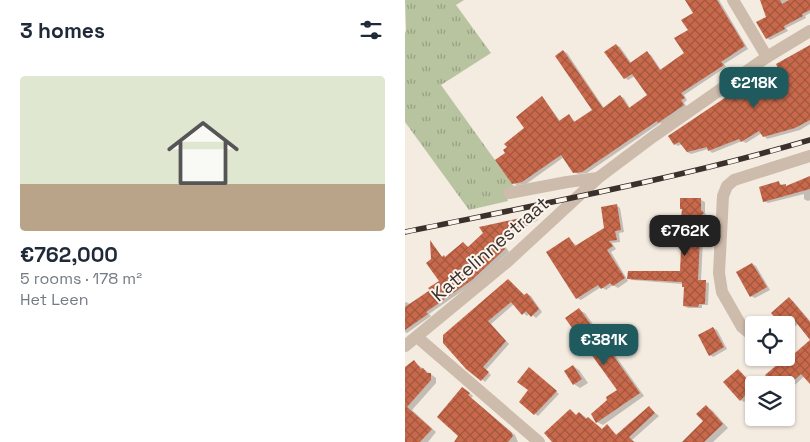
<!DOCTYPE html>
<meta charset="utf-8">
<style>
:root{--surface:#fff;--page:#f2f2f3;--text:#1f2937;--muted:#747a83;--accent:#1f5a5e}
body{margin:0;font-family:"Space Grotesk",sans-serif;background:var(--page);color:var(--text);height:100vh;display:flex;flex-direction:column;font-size:19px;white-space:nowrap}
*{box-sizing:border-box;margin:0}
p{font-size:16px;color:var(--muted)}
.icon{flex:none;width:28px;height:28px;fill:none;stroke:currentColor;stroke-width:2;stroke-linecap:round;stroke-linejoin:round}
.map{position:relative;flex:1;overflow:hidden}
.sheet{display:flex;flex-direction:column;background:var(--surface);width:405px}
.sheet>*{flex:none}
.fabs{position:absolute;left:340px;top:316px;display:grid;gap:10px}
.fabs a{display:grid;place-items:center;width:50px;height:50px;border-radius:5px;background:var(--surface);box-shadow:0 1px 4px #0004;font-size:25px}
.price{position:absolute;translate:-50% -42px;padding:0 11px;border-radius:10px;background:var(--accent);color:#fff;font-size:16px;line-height:32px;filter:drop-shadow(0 1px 2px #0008)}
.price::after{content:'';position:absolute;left:50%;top:30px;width:15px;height:11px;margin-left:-8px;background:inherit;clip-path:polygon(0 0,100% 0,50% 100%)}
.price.current{background:#222;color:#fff}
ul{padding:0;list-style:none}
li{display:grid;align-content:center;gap:10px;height:265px;padding:0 20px}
li span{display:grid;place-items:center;height:155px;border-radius:5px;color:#555}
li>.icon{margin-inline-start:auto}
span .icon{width:90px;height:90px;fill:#fffc;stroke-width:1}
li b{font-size:21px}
h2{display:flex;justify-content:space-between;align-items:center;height:60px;padding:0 20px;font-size:21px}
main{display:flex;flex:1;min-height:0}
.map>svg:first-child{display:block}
</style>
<main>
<section class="sheet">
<h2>3 homes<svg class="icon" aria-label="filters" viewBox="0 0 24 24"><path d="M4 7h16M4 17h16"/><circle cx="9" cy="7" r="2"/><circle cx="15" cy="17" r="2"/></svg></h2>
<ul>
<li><span style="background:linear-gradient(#dfe7d0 70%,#b9a48a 0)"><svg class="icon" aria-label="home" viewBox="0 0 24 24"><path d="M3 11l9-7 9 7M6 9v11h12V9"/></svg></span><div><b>€762,000</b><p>5 rooms · 178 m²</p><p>Het Leen</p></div></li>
</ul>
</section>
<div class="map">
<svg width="405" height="442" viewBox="0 0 405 442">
<defs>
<pattern id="grass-tufts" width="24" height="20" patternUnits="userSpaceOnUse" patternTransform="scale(1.25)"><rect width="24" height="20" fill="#b8c4a0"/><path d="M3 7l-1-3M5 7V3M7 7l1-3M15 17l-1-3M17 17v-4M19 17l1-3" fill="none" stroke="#97a083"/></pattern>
<pattern id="building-cross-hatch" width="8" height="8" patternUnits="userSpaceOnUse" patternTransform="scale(1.25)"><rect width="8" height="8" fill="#c8694b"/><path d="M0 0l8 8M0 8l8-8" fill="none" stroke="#a4573f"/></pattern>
</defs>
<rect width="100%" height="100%" fill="#f4ebe1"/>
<!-- grass -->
<polygon fill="url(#grass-tufts)" points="0,0 59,0 51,5 86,53 36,85 110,188 101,190 103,201 64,210 0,122 0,33 1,30"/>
<!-- shadow -->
<g fill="#0003">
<polygon points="285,0 314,0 343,49 319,64 321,67 279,95 282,100 279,103 282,107 258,124 255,123 182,173 173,174 169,172 159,157 121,184 112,185 108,183 102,153 121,128 137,98 140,100 155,121 164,115 171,123 189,111 158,51 162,53 199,108 215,96 219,98 225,108 244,95 230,76 223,80 220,78 211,45 215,47 227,64 242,53 246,55 256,70 280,54 284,31 290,13"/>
<polygon points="356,0 405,0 405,13 400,16 401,18 381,28 383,31 365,40 362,38 362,18"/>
<polygon points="405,47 405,124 395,130 362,139 357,133 341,143 337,141 307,153 303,149 286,154 282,152 277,144 273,146 270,144 357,74 360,76 367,87 380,79"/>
<polygon points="405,177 405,200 403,201 399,199 399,194 363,203 359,201 373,182 378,186 383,187"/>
<polygon points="276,199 296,200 300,202 300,213 302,216 299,218 296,281 304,283 303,305 297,305 297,308 283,308 279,306 281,288 278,287 278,284 227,280 224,278 276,272 278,210 276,209"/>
<polygon points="211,205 215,208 219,232 214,233 215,242 207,243 211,249 206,252 223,281 213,288 208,285 201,290 196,287 176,300 172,298 164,239 172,246 201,229"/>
<polygon points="129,216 133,220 103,236 105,238 98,243 104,252 70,282 24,314 26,316 2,333 0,332 0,303 1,302 5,304 26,290 35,281 27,259 26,243 38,258 41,258 58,243 64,248"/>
<polygon points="347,264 351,266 365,290 350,298 346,296"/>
<polygon points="104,280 120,296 122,294 126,296 137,312 131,318 125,313 122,316 109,304 86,324 104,344 81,370 86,375 80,382 39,343"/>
<polygon points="385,299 388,301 405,321 405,338 393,324 384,331 381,329 381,325 377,325"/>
<polygon points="174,310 180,313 239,396 198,425 192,422 213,390"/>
<polygon points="308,328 312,330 322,349 308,357 305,355"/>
<polygon points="405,341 404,372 381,393 381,385 370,385 383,360"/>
<polygon points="9,362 31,378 31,383 7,410 31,432 23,442 0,442 0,369"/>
<polygon points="168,366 174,370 183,383 175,388 169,384"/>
<polygon points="333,370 349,386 349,393 339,402 336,400"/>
<polygon points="127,371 154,394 133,416 115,402 124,390"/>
<polygon points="61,390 68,396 66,398 110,435 113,442 53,442"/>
<polygon points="381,402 386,406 381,409"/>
<polygon points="301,407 307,410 323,428 308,442 278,442 300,421"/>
<polygon points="244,408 254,416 227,440 230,442 149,442 165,411 172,416 175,413 179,416 198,430 202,426 212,435"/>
</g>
<!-- building -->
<g fill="url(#building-cross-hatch)">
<polygon points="280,0 312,0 340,46 316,62 319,65 276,93 280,98 276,100 279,105 253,123 252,121 177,172 168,173 156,155 117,182 107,184 90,160 100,153 98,150 102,147 99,144 119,128 111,117 137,96 154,121 164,114 169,122 187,110 150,56 158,50 198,108 215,95 224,108 242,95 227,74 219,79 199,52 211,44 225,63 242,51 255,70 279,53 269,38 283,30 276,20 288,13"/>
<polygon points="355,0 375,0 377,4 384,0 405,0 405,10 397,14 398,16 379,26 380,29 361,39 351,22 361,17"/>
<polygon points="405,45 405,120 390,128 358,137 354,131 336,142 334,139 303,151 302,147 282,152 274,142 269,145 263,136 357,73 365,86 378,79 371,64"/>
<polygon points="405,176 405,189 358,202 354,187 374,181 375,185 381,184 381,186"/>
<polygon points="275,198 296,198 296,210 299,213 296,216 293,280 301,280 300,304 294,304 293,307 278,306 279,287 277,287 277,282 222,279 223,271 275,271 277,228 275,227 277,209 275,209"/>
<polygon points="212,204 216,230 210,231 212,240 204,241 208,246 202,250 220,278 208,286 205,283 196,289 193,285 171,299 141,252 164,237 170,246 199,228 196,207"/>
<polygon points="129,215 130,217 100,234 102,236 95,241 100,249 67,280 21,312 23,314 0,330 0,307 25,290 23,288 34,281 21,263 26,259 25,240 37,257 39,255 40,257 58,242 63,247 78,233 74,227"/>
<polygon points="347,263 362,287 345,297 331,272"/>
<polygon points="103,279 119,295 122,293 134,309 126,317 121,311 117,315 106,302 83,321 101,341 78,367 84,372 76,381 61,369 38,343 38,335"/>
<polygon points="384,297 405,322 405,384 396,374 384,385 369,385 360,375 380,358 383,359 405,340 390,321 385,325 376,325 366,313"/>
<polygon points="174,308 235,393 191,423 186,414 202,400 201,397 212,390 160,318"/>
<polygon points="308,327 319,347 304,356 293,335"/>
<polygon points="9,360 16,369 18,368 22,373 26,373 26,380 2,407 27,429 15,442 0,442 0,367"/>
<polygon points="168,365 177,379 168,385 159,371"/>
<polygon points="124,367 152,391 129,415 114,402 123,390 112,382"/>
<polygon points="333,369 349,386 335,401 318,382"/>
<polygon points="57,387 65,393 63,395 106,432 108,436 103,442 49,442 53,436 32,417"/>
<polygon points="301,405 318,424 299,442 277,442 298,421 291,414"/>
<polygon points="244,406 250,413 224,437 229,442 147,442 139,433 165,409 171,415 174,412 181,419 183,417 197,429 202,424 211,435"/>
</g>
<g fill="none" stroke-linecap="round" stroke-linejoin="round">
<!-- street -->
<g stroke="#cdbbac" stroke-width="12">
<polyline points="328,0 362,57"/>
<polyline points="104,193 162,182 193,178"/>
<polyline points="12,337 134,442"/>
<polyline points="349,337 337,327 317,292 314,273 318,196 322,186 329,180 405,156"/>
<polyline points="0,346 102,262 193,178 249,136 362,57 405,31"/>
</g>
<!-- rail casing -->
<g stroke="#3b302b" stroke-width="5.5">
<path id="rail" d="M 0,232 C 136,204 272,179 405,140"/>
</g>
<!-- rail -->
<use href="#rail" stroke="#fbf5ee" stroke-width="4" stroke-dasharray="11" stroke-linecap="butt"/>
</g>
<g text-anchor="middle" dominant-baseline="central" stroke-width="4" stroke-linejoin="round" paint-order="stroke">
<!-- street labels -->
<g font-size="19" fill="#3b302b" stroke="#fbf5ee">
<text transform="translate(85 249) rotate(-41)">Kattelinnestraat</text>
</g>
</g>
</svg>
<div class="fabs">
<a><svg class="icon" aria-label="locate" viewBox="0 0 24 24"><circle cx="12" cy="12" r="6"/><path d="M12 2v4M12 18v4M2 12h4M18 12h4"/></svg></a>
<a><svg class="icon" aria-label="layers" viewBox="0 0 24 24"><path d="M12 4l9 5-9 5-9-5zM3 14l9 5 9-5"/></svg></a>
</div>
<b class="price" style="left:349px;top:109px">€218K</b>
<b class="price current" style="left:280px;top:257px">€762K</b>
<b class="price" style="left:199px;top:366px">€381K</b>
</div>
</main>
